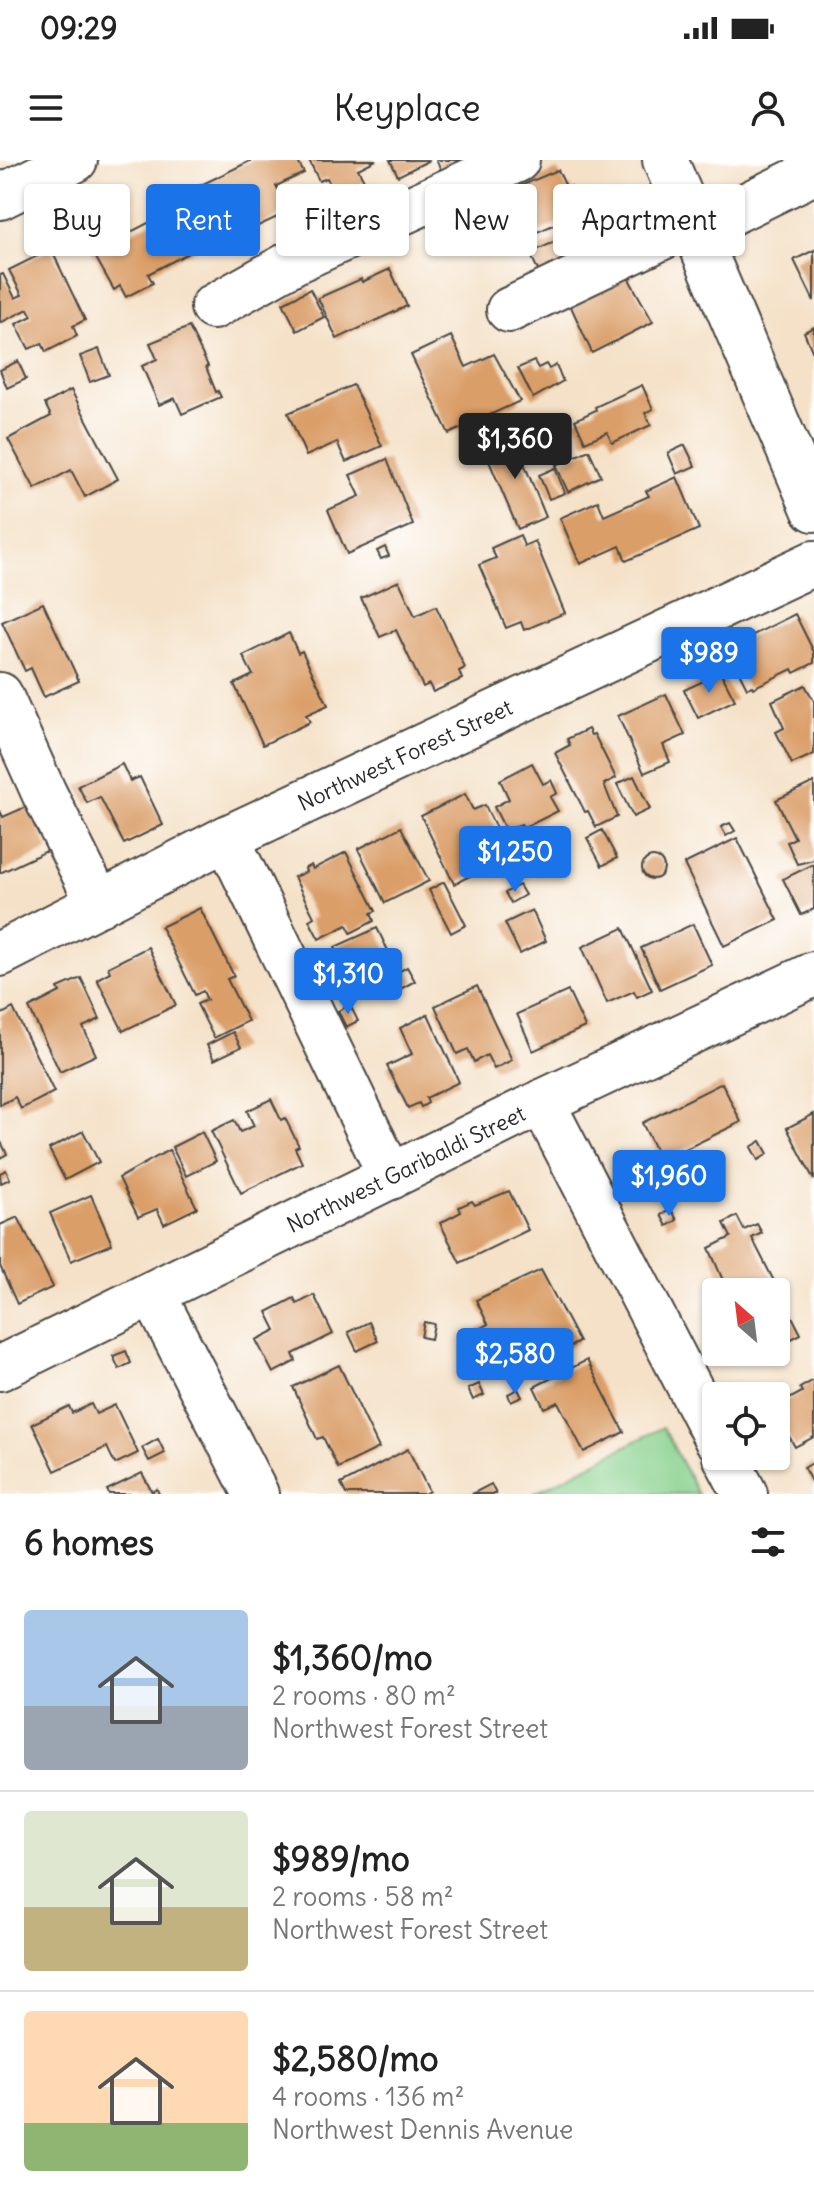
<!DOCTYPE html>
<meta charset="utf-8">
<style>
:root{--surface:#fff;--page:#f6f6f6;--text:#222;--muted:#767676;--line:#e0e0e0;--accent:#1a73e8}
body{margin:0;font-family:Delius,sans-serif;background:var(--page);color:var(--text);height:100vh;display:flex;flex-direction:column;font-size:30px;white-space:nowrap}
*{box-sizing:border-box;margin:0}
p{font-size:26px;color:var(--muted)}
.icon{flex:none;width:44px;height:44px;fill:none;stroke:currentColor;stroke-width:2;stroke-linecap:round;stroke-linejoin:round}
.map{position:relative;height:1334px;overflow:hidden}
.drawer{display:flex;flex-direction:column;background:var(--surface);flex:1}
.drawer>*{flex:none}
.top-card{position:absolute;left:24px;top:24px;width:766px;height:72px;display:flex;gap:16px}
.needle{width:52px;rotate:332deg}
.tools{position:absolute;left:702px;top:1118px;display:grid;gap:16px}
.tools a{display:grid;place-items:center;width:88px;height:88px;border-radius:8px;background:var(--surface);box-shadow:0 2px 6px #0004;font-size:40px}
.price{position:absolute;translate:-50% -68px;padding:0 18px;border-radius:8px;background:var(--accent);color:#fff;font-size:26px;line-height:52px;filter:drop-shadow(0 2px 4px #0008)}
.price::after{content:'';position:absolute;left:50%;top:48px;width:24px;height:18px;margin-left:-12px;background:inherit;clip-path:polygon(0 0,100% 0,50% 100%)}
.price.active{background:#222;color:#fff}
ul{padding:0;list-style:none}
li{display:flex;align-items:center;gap:24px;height:200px;padding:0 24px}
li+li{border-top:2px solid var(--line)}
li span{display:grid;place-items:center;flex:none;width:224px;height:160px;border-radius:8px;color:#555}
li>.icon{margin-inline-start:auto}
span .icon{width:96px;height:96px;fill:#fffc;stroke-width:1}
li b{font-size:34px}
h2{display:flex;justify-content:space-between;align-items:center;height:96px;padding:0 24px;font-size:34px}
.pill{padding:0 28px;border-radius:8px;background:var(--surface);box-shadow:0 2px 6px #0004;font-size:28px;line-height:72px}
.pill.active{background:var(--accent);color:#fff}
.status{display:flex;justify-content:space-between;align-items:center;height:56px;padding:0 40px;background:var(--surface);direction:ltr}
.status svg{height:22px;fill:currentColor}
header{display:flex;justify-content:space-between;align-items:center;height:104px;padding:0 24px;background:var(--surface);font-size:36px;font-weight:600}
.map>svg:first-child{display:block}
</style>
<div class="status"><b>09:29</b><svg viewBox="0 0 49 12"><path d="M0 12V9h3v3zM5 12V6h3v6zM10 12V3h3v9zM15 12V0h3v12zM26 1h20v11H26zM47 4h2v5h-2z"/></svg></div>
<header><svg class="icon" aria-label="menu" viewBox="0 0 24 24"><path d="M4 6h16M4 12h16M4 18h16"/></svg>Keyplace<svg class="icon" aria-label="person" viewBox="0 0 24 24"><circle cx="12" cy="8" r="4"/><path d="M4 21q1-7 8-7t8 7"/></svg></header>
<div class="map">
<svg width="814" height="1334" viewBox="0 0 814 1334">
<rect width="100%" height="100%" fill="#fff"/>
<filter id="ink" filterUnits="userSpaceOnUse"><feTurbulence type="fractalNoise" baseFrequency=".0125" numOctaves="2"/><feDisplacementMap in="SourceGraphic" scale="16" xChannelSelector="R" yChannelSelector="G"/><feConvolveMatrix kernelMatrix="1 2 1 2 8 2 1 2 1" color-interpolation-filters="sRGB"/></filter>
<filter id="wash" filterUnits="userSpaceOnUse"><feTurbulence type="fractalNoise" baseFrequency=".006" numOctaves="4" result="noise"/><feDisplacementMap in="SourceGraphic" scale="32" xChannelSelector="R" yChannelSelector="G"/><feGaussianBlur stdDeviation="1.8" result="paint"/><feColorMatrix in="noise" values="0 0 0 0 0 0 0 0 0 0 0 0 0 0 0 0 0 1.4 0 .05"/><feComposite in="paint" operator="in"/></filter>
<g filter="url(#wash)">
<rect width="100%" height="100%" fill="#f4e1c7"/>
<!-- green -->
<polygon fill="#88d18d" stroke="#5a7e5c" stroke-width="2" points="663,1267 698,1334 533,1334"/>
<g id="blocks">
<!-- building -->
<g fill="#da9e67">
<polygon points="252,0 297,0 304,13 276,26 290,51 254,68 246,52 219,65 199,26"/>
<polygon points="309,0 376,0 358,9 365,22 336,37 327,18 319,21"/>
<polygon points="390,0 430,0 398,16"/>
<polygon points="436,0 461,0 462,2 443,13"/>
<polygon points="558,10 567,29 571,26 581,53 535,73 520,38 524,36 520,26"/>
<polygon points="177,48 198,88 148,114 153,123 126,137 120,126 114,130 86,80 122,61 129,73"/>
<polygon points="563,78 573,102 541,117 530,93"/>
<polygon points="51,89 85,160 73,166 77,176 46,192 42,183 29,189 16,164 32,156 28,149 0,163 0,115 3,114 15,138 22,135 9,110"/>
<polygon points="814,90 814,141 794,100"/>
<polygon points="627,107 632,118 629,119 653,162 592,193 567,138"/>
<polygon points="390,109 407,146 337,179 318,138 361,119 362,122"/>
<polygon points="310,129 324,157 297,171 283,143"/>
<polygon points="189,167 208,206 206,207 216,232 218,231 221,237 182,254 175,238 159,245 142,206 157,199 150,183"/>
<polygon points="814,167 814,195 804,172"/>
<polygon points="451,176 466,207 494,194 520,241 449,274 411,195"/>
<polygon points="99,189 109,215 90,222 80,196"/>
<polygon points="18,201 26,219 7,228 0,210"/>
<polygon points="534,201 538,208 546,204 549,209 556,205 563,221 533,238 518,208"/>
<polygon points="353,225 382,286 346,302 337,282 306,296 288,253"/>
<polygon points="642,225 653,249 645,253 651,265 612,283 607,272 585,282 575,260 596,250 595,247"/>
<polygon points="71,230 118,319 85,337 71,310 35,329 8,279 51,256 45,244"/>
<polygon points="512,274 546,357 518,369 483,287"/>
<polygon points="685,285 695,306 677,314 668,293"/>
<polygon points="589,290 601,316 568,332 556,305"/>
<polygon points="387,299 413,365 347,394 328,350 360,336 350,315"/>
<polygon points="555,308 565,333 549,339 539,315"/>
<polygon points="677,317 699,369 626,401 620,386 580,404 560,358 598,341 604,356 649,336 646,331"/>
<polygon points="520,375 524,386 535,381 565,453 524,470 521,462 506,468 479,405 496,398 491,388"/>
<polygon points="385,387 389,396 381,399 377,391"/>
<polygon points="399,421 415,456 436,446 465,508 459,511 462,519 433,532 429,524 423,527 396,470 380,477 361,438"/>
<polygon points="43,443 79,521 44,537 31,508 25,511 2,462"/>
<polygon points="795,454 814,492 814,503 794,513 792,509 753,528 752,526 747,528 727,488"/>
<polygon points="289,473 298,493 302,491 328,545 306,555 310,562 263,585 234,524 253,515 243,496"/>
<polygon points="721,513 735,540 698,558 684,530"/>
<polygon points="805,525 814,541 814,594 792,604 776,572 784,568 772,541"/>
<polygon points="666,534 685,575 663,585 670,602 644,613 618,556"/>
<polygon points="588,569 591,575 594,574 616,618 604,624 617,657 596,667 588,651 585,652 555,593 570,585 567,579"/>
<polygon points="532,603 543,624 551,620 557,633 550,637 558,651 524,668 521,664 506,671 494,647 509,639 500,620"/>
<polygon points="122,604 130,621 140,617 163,665 124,684 100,637 87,643 78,626"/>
<polygon points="634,616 650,649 633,657 617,624"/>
<polygon points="814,622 814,700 797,704 787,682 795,678 776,640"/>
<polygon points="465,634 473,650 485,645 488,652 497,670 485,676 498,702 454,724 421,656"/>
<polygon points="28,646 49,690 0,713 0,651 3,657"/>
<polygon points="730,663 735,671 726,676 721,667"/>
<polygon points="401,667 429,721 385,743 358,689"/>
<polygon points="602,670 617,698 602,706 587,678"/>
<polygon points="737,678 778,760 724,786 684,704"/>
<polygon points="346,692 376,751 371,753 374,761 351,773 347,765 319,779 309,760 314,757 294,717 306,712 305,708 311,705 313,709"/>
<circle cx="653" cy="708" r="11"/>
<polygon points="814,704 814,749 801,755 783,719"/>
<polygon points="444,722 466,765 451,773 429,730"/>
<polygon points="519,725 525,735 511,743 505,733"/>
<polygon points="200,748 234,816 227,819 248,861 214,878 197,844 207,840 203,831 195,835 161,767"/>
<polygon points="532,750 546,781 520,794 505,763"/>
<polygon points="693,764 712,805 660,829 641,788"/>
<polygon points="377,768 396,807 354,827 335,787"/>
<polygon points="623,768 652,830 637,837 634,831 607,843 582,787"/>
<polygon points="148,787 176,845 123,871 97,819 110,812 108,807"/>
<polygon points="407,807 415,821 395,832 387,818"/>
<polygon points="81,818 100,859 83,867 96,895 60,912 29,848 60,832 58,828"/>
<polygon points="477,826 512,900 494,909 487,895 474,902 468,889 457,894 435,846"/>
<polygon points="568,831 585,867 533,891 517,854"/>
<polygon points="350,845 358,861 346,867 338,851"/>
<polygon points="13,848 54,932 21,949 15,937 0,945 0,855"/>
<polygon points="428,854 459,922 426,938 428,943 421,947 419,943 408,948 387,906 412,894 400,868"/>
<polygon points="233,872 241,887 214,900 207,885"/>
<polygon points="722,923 741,962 661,1001 642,963"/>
<polygon points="271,939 281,960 285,958 299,986 295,988 302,1003 241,1033 211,971 234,960 240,972 254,966 247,951"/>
<polygon points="814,954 814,1020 787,968"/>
<polygon points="83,971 99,1002 65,1020 49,989"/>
<polygon points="202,972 216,1001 186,1016 172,987"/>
<polygon points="0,980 7,994 0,998"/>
<polygon points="761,981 768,994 758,1000 751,987"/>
<polygon points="169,990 197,1048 164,1064 157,1049 138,1057 119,1018"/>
<polygon points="6,1010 10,1019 1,1023 0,1013"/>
<polygon points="655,1019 662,1032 652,1038 645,1025"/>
<polygon points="509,1031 528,1070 460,1103 440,1063 461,1052 459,1047 472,1041 475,1045"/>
<polygon points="91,1035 112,1084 71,1101 50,1053"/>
<polygon points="671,1049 677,1060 667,1066 661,1055"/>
<polygon points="737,1056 744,1070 757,1064 762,1073 752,1078 801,1174 776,1187 776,1132 728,1132 709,1088 731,1077 724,1063"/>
<polygon points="18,1057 53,1127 17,1144 0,1106 0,1065"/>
<polygon points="541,1110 579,1182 538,1203 526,1179 482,1198 470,1174 488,1164 476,1140"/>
<polygon points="314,1135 333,1174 293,1194 296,1201 273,1213 256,1180 276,1170 267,1152 294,1138 297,1144"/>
<polygon points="369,1162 378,1181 357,1191 348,1172"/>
<polygon points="424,1162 434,1164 431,1179 421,1177"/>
<polygon points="126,1191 131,1203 119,1209 113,1196"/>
<polygon points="587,1200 624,1272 584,1292 558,1242 544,1248 534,1227"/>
<polygon points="339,1205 379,1288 338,1308 323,1277 317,1279 293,1227"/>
<polygon points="814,1220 814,1277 795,1287 776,1253 776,1246 802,1232 800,1228"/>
<polygon points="479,1224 484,1235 473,1240 468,1229"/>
<polygon points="518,1229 522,1237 511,1242 508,1234"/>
<polygon points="91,1244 96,1254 115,1245 138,1293 115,1304 107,1287 55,1311 32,1264 69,1246 72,1253"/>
<polygon points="158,1279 165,1293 149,1301 142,1288"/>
<polygon points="408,1289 429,1331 424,1334 346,1334 341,1324"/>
<polygon points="814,1302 814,1327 804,1308"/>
<polygon points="142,1313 152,1332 157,1329 159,1334 109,1334 107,1330"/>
<polygon points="491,1324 496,1334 472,1334"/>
</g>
</g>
</g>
<g filter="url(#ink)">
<use href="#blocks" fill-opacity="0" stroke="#494642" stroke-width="2"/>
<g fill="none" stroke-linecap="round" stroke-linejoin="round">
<!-- minor casing -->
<g stroke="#494642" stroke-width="48">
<g id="minor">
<polyline points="665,0 814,349"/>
<polyline points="0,37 75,0"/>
<polyline points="695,70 814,12"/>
<polyline points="213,147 295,101 517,0"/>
<polyline points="509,150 692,63"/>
<polyline points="0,535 44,633 99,744"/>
<polyline points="227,678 391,1017"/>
<polyline points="0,794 227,678 814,403"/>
<polyline points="542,942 716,1278"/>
<polyline points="153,1134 256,1334"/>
<polyline points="0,1208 542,942 814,814"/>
<polyline points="725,1296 745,1334"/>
</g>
</g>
<!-- minor -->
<use href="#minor" stroke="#fff" stroke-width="44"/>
</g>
</g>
<g text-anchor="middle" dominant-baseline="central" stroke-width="6" stroke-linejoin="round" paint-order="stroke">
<!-- street labels -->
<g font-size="22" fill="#2b2b2b" stroke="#fff">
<text transform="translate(405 595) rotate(-25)">Northwest Forest Street</text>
<text transform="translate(406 1009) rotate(-26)">Northwest Garibaldi Street</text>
</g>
</g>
</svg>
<div class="tools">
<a><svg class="needle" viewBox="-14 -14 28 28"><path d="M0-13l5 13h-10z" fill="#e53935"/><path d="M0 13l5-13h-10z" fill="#767676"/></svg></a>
<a><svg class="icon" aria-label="locate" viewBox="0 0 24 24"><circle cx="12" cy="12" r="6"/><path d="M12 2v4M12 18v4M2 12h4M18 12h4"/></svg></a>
</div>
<b class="price active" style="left:515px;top:321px">$1,360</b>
<b class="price" style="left:709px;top:535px">$989</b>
<b class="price" style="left:515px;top:734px">$1,250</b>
<b class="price" style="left:348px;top:856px">$1,310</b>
<b class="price" style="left:669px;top:1058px">$1,960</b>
<b class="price" style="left:515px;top:1236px">$2,580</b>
<div class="top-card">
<a class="pill">Buy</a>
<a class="pill active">Rent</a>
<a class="pill">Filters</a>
<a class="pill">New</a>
<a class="pill">Apartment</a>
</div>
</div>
<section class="drawer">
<h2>6 homes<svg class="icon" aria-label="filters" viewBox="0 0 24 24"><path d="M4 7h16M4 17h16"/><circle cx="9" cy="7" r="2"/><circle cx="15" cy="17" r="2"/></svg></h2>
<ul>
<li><span style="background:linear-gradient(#a9c7e8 60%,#9aa5b1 0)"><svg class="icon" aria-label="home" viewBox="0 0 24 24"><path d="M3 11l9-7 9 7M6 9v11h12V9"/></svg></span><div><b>$1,360/mo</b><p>2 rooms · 80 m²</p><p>Northwest Forest Street</p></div></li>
<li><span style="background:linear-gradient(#dfe7d0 60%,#c2b280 0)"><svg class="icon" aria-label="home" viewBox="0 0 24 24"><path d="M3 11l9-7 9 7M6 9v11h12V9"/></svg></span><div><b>$989/mo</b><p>2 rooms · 58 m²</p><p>Northwest Forest Street</p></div></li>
<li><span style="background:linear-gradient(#ffd9b3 70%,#8fb573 0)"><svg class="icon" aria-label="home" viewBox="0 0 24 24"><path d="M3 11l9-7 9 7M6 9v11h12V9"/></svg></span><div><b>$2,580/mo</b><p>4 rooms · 136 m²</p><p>Northwest Dennis Avenue</p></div></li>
</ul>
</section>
